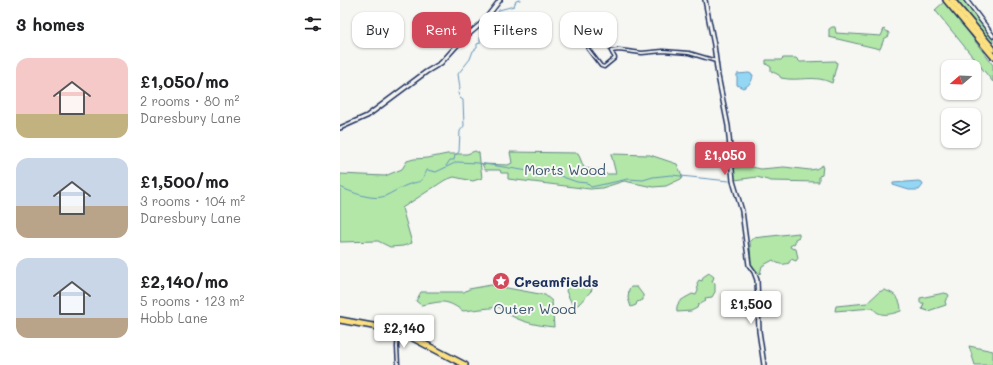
<!DOCTYPE html>
<meta charset="utf-8">
<style>
:root{--surface:#fff;--page:#f2f2f2;--text:#202124;--muted:#757577;--accent:#d1495b}
body{margin:0;font-family:Mali,sans-serif;background:var(--page);color:var(--text);height:100vh;display:flex;flex-direction:column;font-size:15px;white-space:nowrap}
*{box-sizing:border-box;margin:0}
p{font-size:13px;color:var(--muted)}
.icon{flex:none;width:22px;height:22px;fill:none;stroke:currentColor;stroke-width:2;stroke-linecap:round;stroke-linejoin:round}
.map{position:relative;flex:1;overflow:hidden}
.details{display:flex;flex-direction:column;background:var(--surface);width:340px}
.details>*{flex:none}
.hud{position:absolute;left:12px;top:12px;width:380px;height:36px;display:flex;gap:8px}
.needle{width:26px;rotate:251deg}
.tools{position:absolute;left:601px;top:60px;display:grid;gap:8px}
.tools a{display:grid;place-items:center;width:40px;height:40px;border-radius:8px;background:var(--surface);box-shadow:0 1px 3px #0004;font-size:20px}
.price{position:absolute;translate:-50% -34px;padding:0 9px;border-radius:4px;background:#fff;color:#222;font-size:13px;line-height:26px;filter:drop-shadow(0 1px 2px #0008)}
.price::after{content:'';position:absolute;left:50%;top:24px;width:12px;height:9px;margin-left:-6px;background:inherit;clip-path:polygon(0 0,100% 0,50% 100%)}
.price.active{background:var(--accent);color:#fff}
ul{padding:0;list-style:none}
li{display:flex;align-items:center;gap:12px;height:100px;padding:0 16px}
li span{display:grid;place-items:center;flex:none;width:112px;height:80px;border-radius:12px;color:#555}
li>.icon{margin-inline-start:auto}
span .icon{width:48px;height:48px;fill:#fffc;stroke-width:1}
li b{font-size:17px}
h2{display:flex;justify-content:space-between;align-items:center;height:48px;padding:0 16px;font-size:17px}
.chip{padding:0 14px;border-radius:12px;background:var(--surface);box-shadow:0 1px 3px #0004;font-size:14px;line-height:36px}
.chip.active{background:var(--accent);color:#fff}
main{display:flex;flex:1;min-height:0}
.map>svg:first-child{display:block}
</style>
<main>
<section class="details">
<h2>3 homes<svg class="icon" aria-label="filters" viewBox="0 0 24 24"><path d="M4 7h16M4 17h16"/><circle cx="9" cy="7" r="2"/><circle cx="15" cy="17" r="2"/></svg></h2>
<ul>
<li><span style="background:linear-gradient(#f6c9c9 70%,#c2b280 0)"><svg class="icon" aria-label="home" viewBox="0 0 24 24"><path d="M3 11l9-7 9 7M6 9v11h12V9"/></svg></span><div><b>£1,050/mo</b><p>2 rooms · 80 m²</p><p>Daresbury Lane</p></div></li>
<li><span style="background:linear-gradient(#c9d6e8 60%,#b9a48a 0)"><svg class="icon" aria-label="home" viewBox="0 0 24 24"><path d="M3 11l9-7 9 7M6 9v11h12V9"/></svg></span><div><b>£1,500/mo</b><p>3 rooms · 104 m²</p><p>Daresbury Lane</p></div></li>
<li><span style="background:linear-gradient(#c9d6e8 75%,#b9a48a 0)"><svg class="icon" aria-label="home" viewBox="0 0 24 24"><path d="M3 11l9-7 9 7M6 9v11h12V9"/></svg></span><div><b>£2,140/mo</b><p>5 rooms · 123 m²</p><p>Hobb Lane</p></div></li>
</ul>
</section>
<div class="map">
<svg width="653" height="365" viewBox="0 0 653 365">
<rect width="100%" height="100%" fill="#f6f6f2"/>
<filter id="ink" filterUnits="userSpaceOnUse"><feTurbulence type="fractalNoise" baseFrequency=".025" numOctaves="2"/><feDisplacementMap in="SourceGraphic" scale="8" xChannelSelector="R" yChannelSelector="G"/><feConvolveMatrix kernelMatrix="1 2 1 2 8 2 1 2 1" color-interpolation-filters="sRGB"/></filter>
<g filter="url(#ink)">
<!-- green -->
<g fill="#b2e7a8" stroke="#668b83">
<polygon points="617,0 625,0 653,38 653,44"/>
<polygon points="605,1 653,65 653,82 595,10"/>
<polygon points="492,27 495,27 496,33 541,36 544,29 549,33 549,36 544,39 540,49 489,37 489,29"/>
<path d="M 443,58 L 456,58 L 460,62 L 496,61 L 497,63 L 492,83 C 475,74 459,82 441,78 L 439,75 L 431,71 L 431,67 L 426,64 L 426,60 L 441,60 Z"/>
<polygon points="135,151 139,153 142,178 133,181 114,177 105,180 62,208 72,243 63,246 50,247 38,241 0,242 0,174 45,176 62,169 67,161 74,159 88,158 107,154 127,154"/>
<polygon points="170,152 238,153 244,168 258,170 259,174 276,174 271,154 310,155 337,164 343,178 326,186 313,187 284,181 262,188 250,189 168,179 168,173 161,173 160,170 145,170 142,164 168,165 172,163"/>
<polygon points="483,165 482,175 479,176 479,182 431,181 417,177 395,180 393,168 407,166 421,169 444,167 470,170 476,169"/>
<path d="M 459,233 L 459,237 L 455,239 L 455,243 L 450,246 L 451,248 L 456,249 L 458,258 L 456,261 L 451,259 L 449,263 C 443,265 439,265 433,260 L 422,266 L 420,274 L 411,265 L 410,241 L 413,238 Z"/>
<path d="M 369,273 L 374,277 L 372,282 L 375,283 L 375,292 L 372,297 L 365,298 L 366,301 L 358,305 L 357,308 L 351,311 L 337,312 C 335,301 344,299 352,294 L 356,295 L 358,291 L 357,283 L 359,280 L 362,281 L 363,277 Z"/>
<polygon points="247,281 251,284 252,290 238,305 232,304 226,291 228,285 234,282"/>
<path d="M 151,285 L 205,295 L 212,301 L 214,327 C 194,325 174,321 159,307 L 123,311 C 104,298 102,302 81,305 L 76,301 L 81,292 L 124,292 L 129,289 Z"/>
<polygon points="291,287 297,287 303,295 303,300 297,302 296,305 291,307 288,298 289,289"/>
<path d="M 544,290 C 555,293 561,299 561,311 C 552,314 539,318 533,308 L 495,311 L 496,306 L 527,303 L 539,292 Z"/>
<polygon points="604,293 608,294 609,296 605,301 606,305 588,311 582,309 584,303 580,303 580,298"/>
<polygon points="629,346 653,351 653,365 635,365"/>
</g>
<!-- water -->
<g fill="#93d7f5" stroke="#6394b9">
<path d="M 409,73 L 413,75 C 412,82 410,85 403,88 L 397,85 L 397,74 Z"/>
<polygon points="578,181 582,182 583,185 579,190 569,190 553,185 553,183"/>
</g>
<g fill="none" stroke-linecap="round" stroke-linejoin="round">
<!-- stream -->
<g stroke="#6394b9" stroke-width="1">
<polyline points="152,23 159,10 174,6 176,1 180,0"/>
<polyline points="152,26 153,23"/>
<polyline points="106,166 110,160 114,160 115,155 119,152 120,131 124,126 123,100 120,98 118,93 120,88 118,74 130,59 133,51 137,48 137,44 140,43 140,38 152,24"/>
<path d="M 0,187 C 11,192 32,201 45,196 C 52,193 59,188 67,185 C 81,180 80,185 87,170 L 96,172 L 117,162 L 138,163 L 220,176 L 237,182 L 247,183 L 251,187 L 288,179 L 303,180 L 313,177 L 331,175 L 389,181"/>
</g>
<!-- street casing -->
<g stroke="#1b2f5e" stroke-width="5">
<g id="street">
<polyline points="248,49 261,66 264,67 275,58 271,51 279,50 302,53 323,51 349,53 376,61"/>
<polyline points="58,365 57,347 58,332"/>
</g>
</g>
<!-- secondary casing -->
<g stroke="#1b2f5e" stroke-width="6">
<g id="secondary">
<polyline points="365,0 374,45 378,76 388,126 393,181 402,211 409,265 414,272 417,280 419,331 424,365"/>
<polyline points="626,0 653,36"/>
<polyline points="0,128 27,116 86,72 101,63 121,41 143,22 160,0"/>
</g>
</g>
<!-- highway casing -->
<g stroke="#1b2f5e" stroke-width="8">
<g id="highway">
<polyline points="606,0 653,56"/>
<polyline points="612,0 653,49"/>
<polyline points="0,320 49,329 67,335 125,365"/>
</g>
</g>
<!-- street -->
<use href="#street" stroke="#f6f6f2" stroke-width="2"/>
<!-- secondary -->
<use href="#secondary" stroke="#f6f6f2" stroke-width="3"/>
<!-- highway -->
<use href="#highway" stroke="#fce080" stroke-width="5"/>
</g>
</g>
<!-- icons -->
<defs>
<g id="sight-disc" transform="scale(0.9)"><circle r="9.5" fill="#d1495b" stroke="#f6f6f2"/><path d="M0-6L1.8-2.2L6-1.7L2.9 1.2L3.7 5.4L0 3.3L-3.7 5.4L-2.9 1.2L-6-1.7L-1.8-2.2Z" fill="#fff"/></g>
</defs>
<g fill-rule="evenodd">
<use href="#sight-disc" x="161" y="281"/>
</g>
<g text-anchor="middle" dominant-baseline="central" stroke-width="4" stroke-linejoin="round" paint-order="stroke">
<!-- park labels -->
<g font-size="14" fill="#39546d" stroke="#f6f6f2">
<text x="225" y="169">Morts Wood</text>
<text x="195" y="308">Outer Wood</text>
</g>
<!-- poi labels -->
<g font-size="14" font-weight="bold" fill="#1b2f5e" stroke="#f6f6f2" text-anchor="start">
<text x="174" y="281">Creamfields</text>
</g>
</g>
</svg>
<div class="tools">
<a><svg class="needle" viewBox="-14 -14 28 28"><path d="M0-13l5 13h-10z" fill="#e53935"/><path d="M0 13l5-13h-10z" fill="#757577"/></svg></a>
<a><svg class="icon" aria-label="layers" viewBox="0 0 24 24"><path d="M12 4l9 5-9 5-9-5zM3 14l9 5 9-5"/></svg></a>
</div>
<b class="price active" style="left:385px;top:176px">£1,050</b>
<b class="price" style="left:411px;top:325px">£1,500</b>
<b class="price" style="left:64px;top:349px">£2,140</b>
<div class="hud">
<a class="chip">Buy</a>
<a class="chip active">Rent</a>
<a class="chip">Filters</a>
<a class="chip">New</a>
</div>
</div>
</main>
